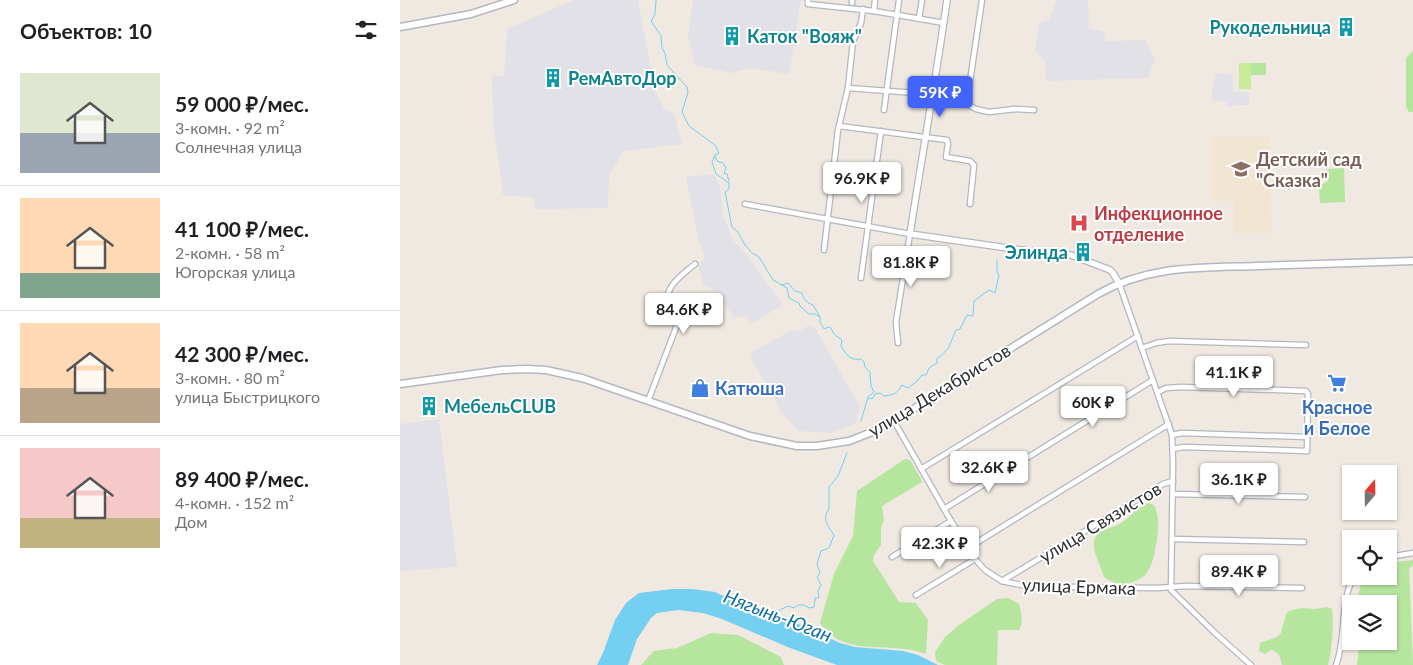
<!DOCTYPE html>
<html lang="ru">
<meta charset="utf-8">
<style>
:root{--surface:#fff;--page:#f6f6f6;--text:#202124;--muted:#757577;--line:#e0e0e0;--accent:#4264fb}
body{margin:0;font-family:Lato,sans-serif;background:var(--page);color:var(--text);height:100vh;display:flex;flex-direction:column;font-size:19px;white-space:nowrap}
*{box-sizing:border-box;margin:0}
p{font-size:16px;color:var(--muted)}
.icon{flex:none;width:28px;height:28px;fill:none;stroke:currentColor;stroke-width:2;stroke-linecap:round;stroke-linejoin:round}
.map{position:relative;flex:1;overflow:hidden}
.drawer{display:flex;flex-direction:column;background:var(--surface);width:400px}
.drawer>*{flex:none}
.needle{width:32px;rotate:20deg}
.fabs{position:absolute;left:942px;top:465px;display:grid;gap:10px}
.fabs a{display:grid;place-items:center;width:55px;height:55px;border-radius:0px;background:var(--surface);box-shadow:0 1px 4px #0004;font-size:25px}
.price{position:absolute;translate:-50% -42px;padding:0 11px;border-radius:5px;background:#fff;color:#222;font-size:16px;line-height:32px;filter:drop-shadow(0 1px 2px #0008)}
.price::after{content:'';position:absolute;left:50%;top:30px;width:15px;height:11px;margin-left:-8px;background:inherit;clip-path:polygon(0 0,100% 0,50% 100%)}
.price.active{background:var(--accent);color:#fff}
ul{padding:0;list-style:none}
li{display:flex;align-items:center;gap:15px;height:125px;padding:0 20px}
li+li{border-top:1px solid var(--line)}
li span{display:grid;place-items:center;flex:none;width:140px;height:100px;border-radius:0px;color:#555}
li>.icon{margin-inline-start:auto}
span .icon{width:60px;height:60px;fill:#fffc;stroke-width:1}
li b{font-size:21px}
h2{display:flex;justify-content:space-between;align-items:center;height:60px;padding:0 20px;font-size:21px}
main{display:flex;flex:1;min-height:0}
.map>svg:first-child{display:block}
</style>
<main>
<section class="drawer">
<h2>Объектов: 10<svg class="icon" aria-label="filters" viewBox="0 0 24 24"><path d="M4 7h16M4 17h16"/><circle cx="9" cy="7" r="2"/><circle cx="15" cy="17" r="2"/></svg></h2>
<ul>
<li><span style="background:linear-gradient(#dfe7d0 60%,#9aa5b1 0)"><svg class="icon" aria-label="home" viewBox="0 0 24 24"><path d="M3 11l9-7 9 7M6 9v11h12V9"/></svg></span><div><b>59 000 ₽/мес.</b><p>3-комн. · 92 m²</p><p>Солнечная улица</p></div></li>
<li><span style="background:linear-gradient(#ffd9b3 75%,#7fa58c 0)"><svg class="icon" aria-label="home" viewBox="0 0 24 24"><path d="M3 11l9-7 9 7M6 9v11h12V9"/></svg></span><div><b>41 100 ₽/мес.</b><p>2-комн. · 58 m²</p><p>Югорская улица</p></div></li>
<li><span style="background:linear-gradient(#ffd9b3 65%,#b9a48a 0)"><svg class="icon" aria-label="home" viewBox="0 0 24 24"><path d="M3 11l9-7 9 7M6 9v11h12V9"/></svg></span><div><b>42 300 ₽/мес.</b><p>3-комн. · 80 m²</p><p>улица Быстрицкого</p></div></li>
<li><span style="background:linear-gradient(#f6c9c9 70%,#c2b280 0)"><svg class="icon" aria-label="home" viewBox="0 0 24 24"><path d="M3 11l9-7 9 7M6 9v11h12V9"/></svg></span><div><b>89 400 ₽/мес.</b><p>4-комн. · 152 m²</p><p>Дом</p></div></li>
</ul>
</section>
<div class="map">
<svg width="1013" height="665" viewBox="0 0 1013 665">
<rect width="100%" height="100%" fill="#efe9e1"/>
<!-- industrial -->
<g fill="#e3e1e8">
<polygon points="174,0 238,0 255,91 264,108 275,115 282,144 224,151 209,175 208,208 135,209 134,198 103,195 93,122 92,75 104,76 107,29"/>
<polygon points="293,0 401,0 389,74 351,68 332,73 295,65 288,37"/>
<polygon points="656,0 688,0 689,28 704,32 706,41 745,40 755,59 748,78 646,81 645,62 635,50 639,23 650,20"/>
<polygon points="816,73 833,75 833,92 849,92 849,105 833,105 833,107 827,107 827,102 812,100 812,91"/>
<polygon points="314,175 320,186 323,215 333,240 343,250 383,305 353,323 343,316 335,318 313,289 304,286 298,266 305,258 298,239 286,176"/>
<polygon points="408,326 415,328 460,407 456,423 431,433 398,431 380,410 371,390 351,360 352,352 392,330 399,331"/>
<polygon points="39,419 57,567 0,571 0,424"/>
</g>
<!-- education -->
<polygon fill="#f0e6d1" points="811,137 870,137 871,233 834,233 834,201 811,201"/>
<!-- green -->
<g fill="#b6e59e">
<polygon points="1013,51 1013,112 1009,112 1006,107 1006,58"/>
<rect x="851" y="63" width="15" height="12"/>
<polygon points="944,168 945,202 920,203 919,186 928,181 927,169"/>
<path d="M 505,459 L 510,460 L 521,479 L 522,482 L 482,506 L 484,520 L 481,528 L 481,545 L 474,555 L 473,561 L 499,602 L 516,603 L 528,620 L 526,654 C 518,652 511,649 503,649 C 472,645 440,652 420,623 L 434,574 L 453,536 L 457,491 Z"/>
<path d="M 749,503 L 754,505 C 760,517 758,527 757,540 C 755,551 753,564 747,573 C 744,577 741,578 737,580 C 725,586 716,585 704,577 C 701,564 684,540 702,531 C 709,527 717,527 724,521 C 732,515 738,506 749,503 Z"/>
<path d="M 1013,560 L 1013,566 L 1009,568 L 1013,665 L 957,665 L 959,648 L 958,641 L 989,641 L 989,604 L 961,604 C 956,594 960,585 966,576 L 989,576 L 989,563 Z"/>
<path d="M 608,598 L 619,604 C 621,612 624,623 619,630 L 598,630 L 597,665 L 545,665 L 536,661 L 535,652 L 545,637 L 559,625 L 597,599 Z"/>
<path d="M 927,607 L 932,609 C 934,622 932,652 928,665 L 882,665 C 880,657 879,651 870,650 L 865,654 L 859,651 L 860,643 L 877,637 L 881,633 L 886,614 L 889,611 L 901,608 L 915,609 Z"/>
<polygon points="311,633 338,635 381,657 384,665 241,665 254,651 277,648"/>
</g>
<!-- pitch -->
<rect fill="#c9ec9a" x="839" y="63" width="12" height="26"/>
<!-- water -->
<polygon fill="#75cff0" points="272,589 292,589 315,592 334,601 374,613 440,643 455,647 503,651 518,655 538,665 437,665 390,648 322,619 303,613 278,610 257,613 251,618 237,639 228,665 197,665 203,653 215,620 226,603 239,593"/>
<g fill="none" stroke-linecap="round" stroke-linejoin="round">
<!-- stream -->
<g stroke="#75cff0" stroke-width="1">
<path d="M 256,0 L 255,14 L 251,21 L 261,36 L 262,48 L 265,53 L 267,65 L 287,87 L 288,92 L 282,112 L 289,126 L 315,145 L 319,153 L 315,155 L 312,162 L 316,174 L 329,183 L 329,189 L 325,192 L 332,227 L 338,232 L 345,245 L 352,253 L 359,257 L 373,280 L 387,288 L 389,298 L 399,303 L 400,306 L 409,314 L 415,314 L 420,317 L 420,322 L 424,329 L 428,327 L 431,328 L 434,334 L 442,340 L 441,346 C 447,355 450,361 461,359 L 464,362 L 465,367 L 470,372 L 471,386 L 474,392 L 468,397 L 461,421"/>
<polyline points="315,156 317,161 323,163 326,168 324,173 327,174 329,181"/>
<path d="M 382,285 L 388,283 L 395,291 L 402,293 C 403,299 407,303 413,305 L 420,317"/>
<path d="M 468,399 L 473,398 L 475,394 L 480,393 L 484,396 C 493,395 497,394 502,385 L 508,388 L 516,382 L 522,375 L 526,375 L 529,368 L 537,363 L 537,359 L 548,349 L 556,330 L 560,329 L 567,315 L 573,316 L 574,301 L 589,290 L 595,293 L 599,275 L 597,272 L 597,260"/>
<path d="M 374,613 L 388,606 L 394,608 L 398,605 L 404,605 L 409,608 L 414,607 L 415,598 L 419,598 L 418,591 L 421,585 L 417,577 L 420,573 L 417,564 L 421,551 L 429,548 L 434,535 C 429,527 421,519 429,509 L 429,487 L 438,476 L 447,453"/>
</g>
<!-- minor casing -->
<g stroke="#b4b7c1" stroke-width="7">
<g id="minor">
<polyline points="408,0 408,4 474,11 544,23"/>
<polyline points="452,3 452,0"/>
<polyline points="474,11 475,0"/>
<polyline points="519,18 522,0"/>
<polyline points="448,88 543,95 557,99 576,109 589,112 615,109 634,110"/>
<polyline points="563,102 569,88 582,0"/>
<polyline points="484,110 499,0"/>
<polyline points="439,126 547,140 548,144 546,157 570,161 574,165 570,204"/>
<polyline points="345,204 510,234 496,322 498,343"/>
<polyline points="424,250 438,130 448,88 453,41 461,23 463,9"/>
<polyline points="461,278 481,131"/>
<polyline points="719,283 772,435 773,463 771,590 815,633 851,665"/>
<polyline points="742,348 756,343 769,341 906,345"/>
<polyline points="758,392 766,388 781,387 906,391 908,394 907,451 784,447 773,449"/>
<path d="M 248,401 L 277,325 C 275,317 271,310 268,302 C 264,286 285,273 295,264"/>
<polyline points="494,421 551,521 575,559 585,570 602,581 626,586 673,587 757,588 786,586 902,588"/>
<polyline points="772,435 782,433 907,437"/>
<polyline points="521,469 738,336"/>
<polyline points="773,494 905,497"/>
<polyline points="544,509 753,380"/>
<polyline points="772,539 904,542"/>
<polyline points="568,548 769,424"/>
<polyline points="492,557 551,521"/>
<polyline points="989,557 1013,553"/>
<polyline points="602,581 763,484 773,481"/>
<polyline points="516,595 575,559"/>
<path d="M 936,665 C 947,637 939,603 954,576"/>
</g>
</g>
<!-- tertiary casing -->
<g stroke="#b4b7c1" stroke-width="8">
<path id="tertiary" d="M 547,0 C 536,78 522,156 510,234 L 649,254 L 671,255 L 710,270 L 713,273 L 719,283"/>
</g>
<!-- secondary casing -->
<g stroke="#b4b7c1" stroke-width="9">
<g id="secondary">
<polyline points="0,27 71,14 114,0"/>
<path d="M 0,384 L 102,370 L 126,369 L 146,370 L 182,378 L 350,436 L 397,446 L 417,446 L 449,441 L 472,432 L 494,421 L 698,294 C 749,265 800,268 857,266 C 909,264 961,263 1013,261"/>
</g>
</g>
<!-- minor -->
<use href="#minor" stroke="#fff" stroke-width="4.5"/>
<!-- tertiary -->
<use href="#tertiary" stroke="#fff" stroke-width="5.5"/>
<!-- secondary -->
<use href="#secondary" stroke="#fff" stroke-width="6"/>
</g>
<!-- icons -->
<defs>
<g id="building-bare" transform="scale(1.5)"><path d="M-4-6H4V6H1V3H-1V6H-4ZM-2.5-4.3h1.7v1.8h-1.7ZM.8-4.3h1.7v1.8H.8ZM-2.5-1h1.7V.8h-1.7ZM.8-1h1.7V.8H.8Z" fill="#0f9aa8" stroke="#fff" stroke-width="2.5" paint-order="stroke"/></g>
<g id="school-bare" transform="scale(1.5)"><path d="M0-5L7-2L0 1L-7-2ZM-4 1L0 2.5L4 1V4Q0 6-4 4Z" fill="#8d6e63" stroke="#fff" stroke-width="2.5" paint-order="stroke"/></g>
<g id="hospital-bare" transform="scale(1.5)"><path d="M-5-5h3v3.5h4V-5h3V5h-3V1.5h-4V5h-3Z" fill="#e0444e" stroke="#fff" stroke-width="2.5" paint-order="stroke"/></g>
<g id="supermarket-bare" transform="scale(1.5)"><path d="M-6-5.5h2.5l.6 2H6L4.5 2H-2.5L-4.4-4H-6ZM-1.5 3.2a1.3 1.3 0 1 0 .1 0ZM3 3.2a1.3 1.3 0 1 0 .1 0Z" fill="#3f7fe0" stroke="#fff" stroke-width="2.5" paint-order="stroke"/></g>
<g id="shop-bare" transform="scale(1.5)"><path d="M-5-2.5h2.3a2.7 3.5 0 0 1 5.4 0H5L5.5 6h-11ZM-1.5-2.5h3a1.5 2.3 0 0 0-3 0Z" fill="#3f7fe0" stroke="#fff" stroke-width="2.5" paint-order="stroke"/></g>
</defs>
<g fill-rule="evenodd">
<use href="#building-bare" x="946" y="27"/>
<use href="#building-bare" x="332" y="36"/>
<use href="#building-bare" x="153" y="78"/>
<use href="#school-bare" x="841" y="169"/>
<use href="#hospital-bare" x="679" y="223"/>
<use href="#building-bare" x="683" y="252"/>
<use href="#supermarket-bare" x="937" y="383"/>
<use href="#shop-bare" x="300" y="388"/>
<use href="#building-bare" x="29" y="406"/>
</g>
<g text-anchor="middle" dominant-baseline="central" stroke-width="4" stroke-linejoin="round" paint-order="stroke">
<!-- culture labels -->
<g font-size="18" font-weight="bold" fill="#0d838f" stroke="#fff" text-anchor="start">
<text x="931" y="27" text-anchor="end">Рукодельница</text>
<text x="347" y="36">Каток "Вояж"</text>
<text x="168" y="78">РемАвтоДор</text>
<text x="668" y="252" text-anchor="end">Элинда</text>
<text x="44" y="406">МебельCLUB</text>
</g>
<!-- education labels -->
<g font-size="18" font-weight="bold" fill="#785e54" stroke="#fff" text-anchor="start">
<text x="856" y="159">Детский сад<tspan x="856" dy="21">"Сказка"</tspan></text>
</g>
<!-- health labels -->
<g font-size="18" font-weight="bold" fill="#be3a42" stroke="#fff" text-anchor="start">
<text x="694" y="213">Инфекционное<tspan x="694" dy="21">отделение</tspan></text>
</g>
<!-- shop labels -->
<g font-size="18" font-weight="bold" fill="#366cbe" stroke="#fff" text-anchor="start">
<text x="315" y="388">Катюша</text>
<text x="937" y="407" text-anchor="middle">Красное<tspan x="937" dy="21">и Белое</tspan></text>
</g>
<!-- street labels -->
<g font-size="18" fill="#2e2e2e" stroke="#fff">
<text transform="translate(539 390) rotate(-31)">улица Декабристов</text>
<text transform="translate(700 522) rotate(-31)">улица Связистов</text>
<text transform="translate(679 586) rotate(2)">улица Ермака</text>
</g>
<!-- water labels -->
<g font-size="19" font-style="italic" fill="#0d6fa3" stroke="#fff">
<text transform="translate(378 615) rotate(21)">Нягынь-Юган</text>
</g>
</g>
</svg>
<div class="fabs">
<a><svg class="needle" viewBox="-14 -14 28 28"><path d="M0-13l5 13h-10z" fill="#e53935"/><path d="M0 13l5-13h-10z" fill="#757577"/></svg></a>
<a><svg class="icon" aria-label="locate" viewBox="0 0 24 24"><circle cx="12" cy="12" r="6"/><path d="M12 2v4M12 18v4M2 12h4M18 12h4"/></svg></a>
<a><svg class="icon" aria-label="layers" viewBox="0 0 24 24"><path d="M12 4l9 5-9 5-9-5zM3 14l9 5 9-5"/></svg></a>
</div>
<b class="price active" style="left:540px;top:118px">59K ₽</b>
<b class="price" style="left:462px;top:204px">96.9K ₽</b>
<b class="price" style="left:511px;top:288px">81.8K ₽</b>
<b class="price" style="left:284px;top:335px">84.6K ₽</b>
<b class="price" style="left:834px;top:398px">41.1K ₽</b>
<b class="price" style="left:693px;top:428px">60K ₽</b>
<b class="price" style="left:589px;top:493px">32.6K ₽</b>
<b class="price" style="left:839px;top:505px">36.1K ₽</b>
<b class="price" style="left:540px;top:569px">42.3K ₽</b>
<b class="price" style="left:839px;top:597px">89.4K ₽</b>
</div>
</main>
